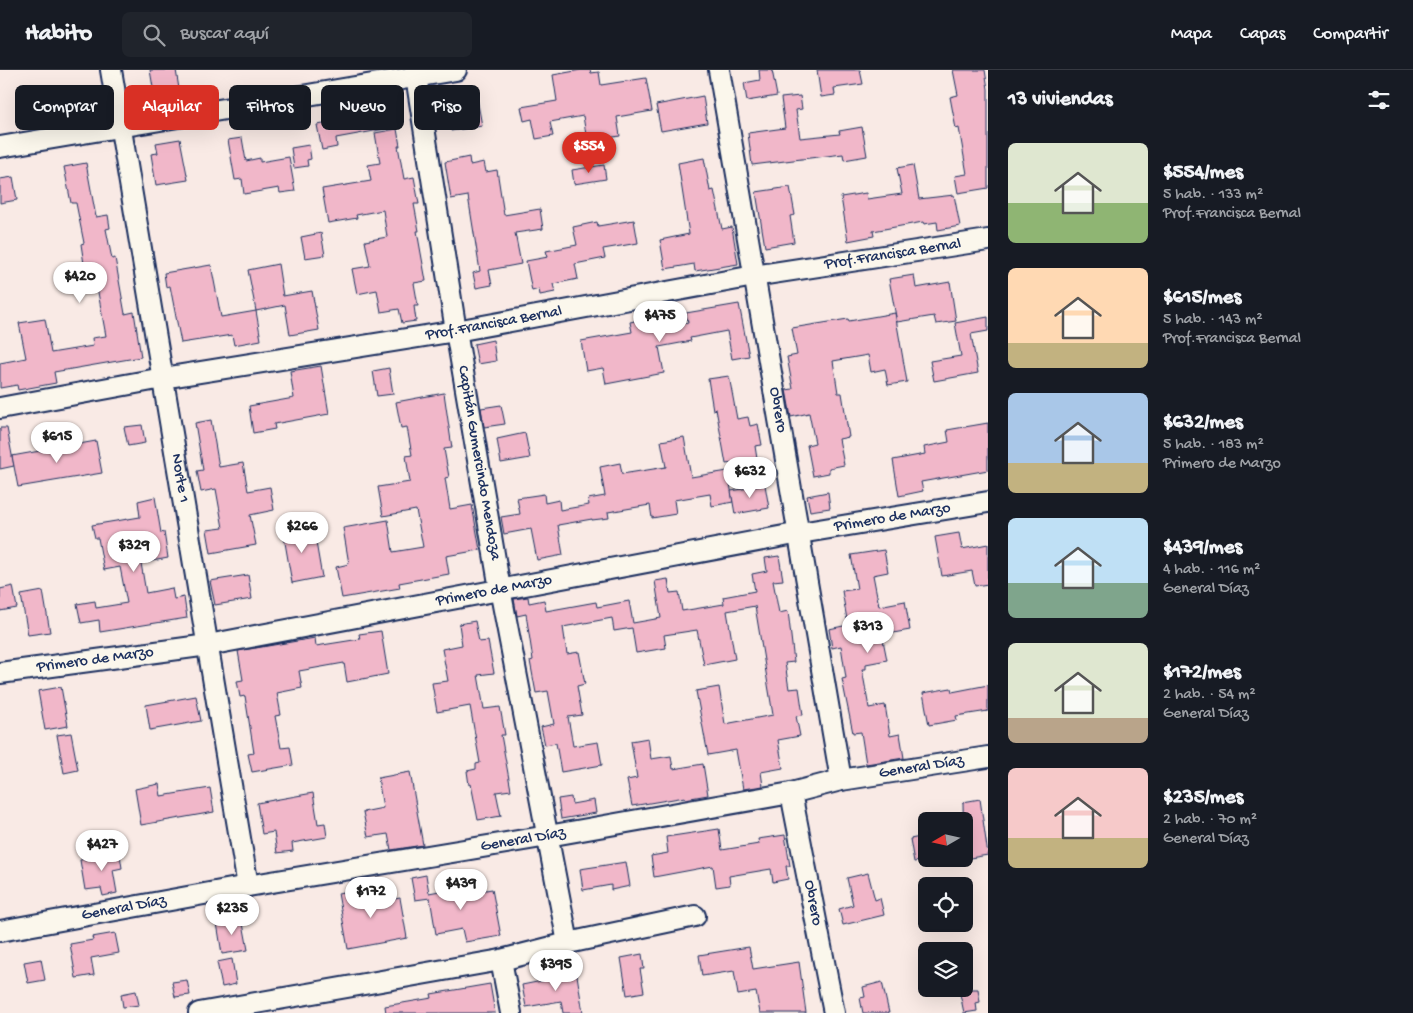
<!DOCTYPE html>
<html lang="es">
<meta charset="utf-8">
<style>
:root{--surface:#171b24;--page:#20242c;--text:#f1f3f6;--muted:#9ea1a6;--line:#363941;--accent:#d93025}
body{margin:0;font-family:"Gochi Hand",sans-serif;background:var(--page);color:var(--text);height:100vh;display:flex;flex-direction:column;font-size:19px;white-space:nowrap}
*{box-sizing:border-box;margin:0}
p{font-size:16px;color:var(--muted)}
.icon{flex:none;width:28px;height:28px;fill:none;stroke:currentColor;stroke-width:2;stroke-linecap:round;stroke-linejoin:round}
.map{position:relative;flex:1;overflow:hidden}
.details{display:flex;flex-direction:column;background:var(--surface);width:425px}
.details>*{flex:none}
.banner{position:absolute;left:15px;top:15px;width:475px;height:45px;display:flex;gap:10px}
.needle{width:32px;rotate:261deg}
.controls{position:absolute;left:918px;top:742px;display:grid;gap:10px}
.controls a{display:grid;place-items:center;width:55px;height:55px;border-radius:8px;background:var(--surface);box-shadow:0 5px 20px #0002;font-size:25px}
.price{position:absolute;translate:-50% -42px;padding:0 11px;border-radius:18px;background:#fff;color:#222;font-size:16px;line-height:32px;filter:drop-shadow(0 1px 2px #0008)}
.price::after{content:'';position:absolute;left:50%;top:30px;width:15px;height:11px;margin-left:-8px;background:inherit;clip-path:polygon(0 0,100% 0,50% 100%)}
.price.selected{background:var(--accent);color:#fff}
ul{padding:0;list-style:none}
li{display:flex;align-items:center;gap:15px;height:125px;padding:0 20px}
li span{display:grid;place-items:center;flex:none;width:140px;height:100px;border-radius:8px;color:#555}
li>.icon{margin-inline-start:auto}
span .icon{width:60px;height:60px;fill:#fffc;stroke-width:1}
li b{font-size:21px}
h2{display:flex;justify-content:space-between;align-items:center;height:60px;padding:0 20px;font-size:21px}
.pill{padding:0 18px;border-radius:8px;background:var(--surface);box-shadow:0 5px 20px #0002;font-size:18px;line-height:45px}
.pill.selected{background:var(--accent);color:#fff}
header{display:flex;align-items:center;gap:30px;box-sizing:border-box;height:70px;padding:0 25px;background:var(--surface);border-bottom:1px solid var(--line)}
header strong{font-size:24px}
nav{display:flex;gap:28px;margin-inline-start:auto;font-size:18px}
.search{width:350px;height:45px;background:var(--page);display:flex;align-items:center;gap:12px;box-sizing:border-box;padding:0 18px;border-radius:8px;color:var(--muted);font-size:19px}
main{display:flex;flex:1;min-height:0}
.map>svg:first-child{display:block}
</style>
<header>
<strong>Habito</strong>
<div class="search"><svg class="icon" aria-label="search" viewBox="0 0 24 24"><circle cx="10" cy="10" r="6"/><path d="M15 15l6 6"/></svg>Buscar aquí</div>
<nav><a>Mapa</a><a>Capas</a><a>Compartir</a></nav>
</header>
<main>
<div class="map">
<svg width="988" height="943" viewBox="0 0 988 943">
<rect width="100%" height="100%" fill="#f9eae5"/>
<filter id="ink" filterUnits="userSpaceOnUse"><feTurbulence type="fractalNoise" baseFrequency=".02" numOctaves="2"/><feDisplacementMap in="SourceGraphic" scale="10" xChannelSelector="R" yChannelSelector="G"/><feConvolveMatrix kernelMatrix="1 2 1 2 8 2 1 2 1" color-interpolation-filters="sRGB"/></filter>
<g filter="url(#ink)">
<!-- building -->
<g fill="#f1b7c9" stroke="#1b2f5e">
<polygon points="150,0 176,0 180,25 155,29"/>
<polygon points="581,0 590,0 591,3 599,2 601,15 646,8 652,41 617,47 620,66 587,71 583,46 550,52 553,66 536,69 532,49 524,51 521,37 557,31 553,5"/>
<polygon points="759,0 772,0 777,26 747,31 744,13 760,10"/>
<polygon points="817,0 860,0 863,14 834,18 835,25 821,27"/>
<polygon points="953,0 985,0 988,19 988,118 958,123 955,106 967,104 959,58 956,59 950,27 958,25"/>
<polygon points="459,18 461,30 477,28 482,56 451,61 446,34 436,36 434,23"/>
<polygon points="703,26 707,53 661,61 656,35"/>
<polygon points="800,26 802,39 796,40 800,68 840,64 839,61 862,57 867,86 844,90 843,84 752,95 748,63 785,58 781,28"/>
<polygon points="375,27 377,42 382,41 385,59 336,68 337,77 322,80 317,55 355,49 355,46 358,46 355,30"/>
<polygon points="397,59 400,76 398,76 404,109 414,107 419,134 414,134 419,161 417,161 426,211 414,213 418,236 414,236 416,251 402,253 399,239 381,242 377,220 357,224 352,199 370,196 365,171 387,167 383,140 356,145 357,148 328,153 322,119 371,111 368,95 380,93 375,63"/>
<polygon points="242,68 246,91 260,88 260,92 289,87 295,121 280,123 279,118 244,124 242,109 235,110 228,70"/>
<polygon points="180,69 188,110 156,115 151,84 158,83 156,73"/>
<polygon points="309,75 311,89 307,90 308,96 294,98 291,78"/>
<polygon points="469,87 470,95 484,92 486,102 497,100 504,145 540,139 543,159 515,163 521,194 489,200 492,215 476,218 473,203 480,201 468,126 451,129 445,92"/>
<polygon points="704,88 710,121 714,120 722,159 732,157 738,194 695,201 694,194 665,199 660,170 689,164 678,93"/>
<polygon points="86,93 96,147 108,145 110,158 106,159 112,189 115,188 125,244 134,242 141,287 54,302 56,313 18,320 17,315 0,318 0,293 26,288 19,253 45,249 51,283 93,276 92,268 106,266 97,217 72,221 68,197 84,194 81,174 84,173 76,133 71,133 64,97"/>
<polygon points="604,95 606,109 574,114 572,100"/>
<polygon points="913,95 919,129 954,125 960,156 938,160 937,152 924,154 923,152 873,161 874,166 848,171 841,127 866,123 867,129 902,124 897,98"/>
<polygon points="13,107 17,130 0,133 0,109"/>
<polygon points="790,117 795,145 790,146 794,172 765,177 756,122"/>
<polygon points="634,150 638,173 603,179 605,188 575,194 578,209 553,214 555,222 540,225 539,219 532,221 526,191 548,187 546,181 577,175 573,157 597,152 598,156"/>
<polygon points="321,163 325,185 305,188 301,167"/>
<polygon points="278,194 283,226 312,221 319,260 290,265 285,235 256,241 248,200"/>
<polygon points="211,195 221,247 256,241 261,270 234,275 232,265 181,273 170,216 166,217 164,203"/>
<polygon points="914,205 916,218 950,212 956,251 936,254 934,246 897,252 889,209"/>
<polygon points="739,234 749,286 732,289 727,261 690,268 691,271 659,277 664,303 606,314 603,298 586,301 581,271 632,262 630,252 654,247 656,259 688,253 686,243"/>
<polygon points="895,243 907,312 888,315 885,299 871,302 868,285 833,291 838,323 842,323 849,367 839,369 844,395 829,398 829,403 813,406 807,375 815,373 809,343 791,347 786,320 793,319 787,287 797,285 792,258 848,249 849,251"/>
<polygon points="988,247 988,261 971,264 978,303 934,311 930,291 961,286 955,253"/>
<polygon points="493,270 496,291 478,294 474,274"/>
<polygon points="321,296 329,344 274,354 275,359 253,363 249,336 294,328 290,301"/>
<polygon points="389,298 393,324 377,326 373,301"/>
<polygon points="729,306 737,349 748,347 750,356 758,354 762,375 755,376 757,389 726,394 716,339 713,340 708,309"/>
<polygon points="444,323 452,378 444,379 449,407 445,408 450,439 472,435 480,480 446,486 449,504 399,513 400,518 342,528 336,497 349,494 343,458 388,450 393,482 423,477 416,440 383,446 378,417 410,412 406,386 412,385 407,357 401,358 396,332"/>
<polygon points="501,335 505,354 484,357 481,338"/>
<polygon points="211,350 219,397 243,393 248,421 270,417 274,440 250,445 256,475 211,483 207,460 223,458 216,419 201,422 197,401 203,400 195,353"/>
<polygon points="988,353 988,400 921,412 923,421 899,426 893,390 925,384 924,377 949,372 947,360"/>
<polygon points="142,355 145,373 128,376 124,357"/>
<polygon points="0,358 7,358 14,396 0,399"/>
<polygon points="525,363 530,388 501,393 497,369"/>
<polygon points="684,367 691,407 728,401 733,432 712,436 710,424 674,430 676,444 652,448 650,435 608,442 609,448 592,450 592,449 558,455 563,485 537,490 531,459 504,464 501,447 520,444 517,428 544,424 545,433 559,430 560,440 589,435 588,429 605,426 600,397 620,393 622,404 666,397 661,371"/>
<polygon points="96,371 102,403 18,417 12,386"/>
<polygon points="765,415 769,438 735,444 731,421"/>
<polygon points="828,422 830,438 810,441 807,426"/>
<polygon points="155,427 161,463 164,462 168,488 141,493 146,523 172,518 174,529 184,527 187,548 100,562 99,550 81,553 77,534 95,531 96,538 127,533 120,497 104,500 98,468 95,468 92,455 140,447 138,431"/>
<polygon points="313,455 322,507 292,513 283,461"/>
<polygon points="959,463 962,479 988,474 988,514 975,516 972,501 942,506 935,467"/>
<polygon points="884,480 888,502 873,505 879,536 905,531 910,560 882,565 887,590 866,594 866,599 862,599 869,638 885,635 890,666 900,664 904,688 866,694 861,662 853,663 847,634 842,609 846,608 841,576 832,578 829,559 848,555 842,521 857,519 851,485"/>
<polygon points="779,486 783,510 773,511 779,543 788,541 794,592 785,593 789,619 799,618 803,645 796,646 800,666 778,670 783,698 761,702 763,716 743,719 736,680 708,685 696,621 719,617 725,654 773,645 755,536 727,541 735,589 704,595 697,560 664,565 666,578 636,583 632,558 614,561 612,548 563,557 567,584 579,582 585,614 577,616 582,645 568,647 573,676 598,672 602,695 561,702 556,673 545,675 541,657 554,654 548,621 536,623 530,591 533,590 526,544 517,546 514,529 528,527 529,533 544,530 546,541 596,532 597,537 629,531 633,553 661,548 655,511 668,509 670,523 679,522 682,541 724,534 723,527 755,521 752,504 767,501 765,488"/>
<polygon points="248,505 252,529 215,535 210,511"/>
<polygon points="13,516 17,538 0,541 0,519"/>
<polygon points="43,521 50,562 28,565 21,525"/>
<polygon points="475,551 479,572 488,571 494,603 478,605 484,639 500,637 505,665 501,665 511,720 496,722 501,746 478,750 471,714 469,715 467,701 476,699 476,694 480,693 470,636 437,642 432,613 448,611 442,579 462,575 459,554"/>
<polygon points="381,561 388,604 347,612 344,593 299,601 302,618 277,623 281,645 275,646 281,678 290,677 293,695 252,702 248,684 254,683 245,626 240,627 237,611 243,610 238,581 315,568 316,576 360,569 359,564"/>
<polygon points="988,615 988,641 956,646 957,650 929,655 923,623 951,618 952,622"/>
<polygon points="61,617 68,656 45,660 38,621"/>
<polygon points="196,626 201,651 150,660 146,635"/>
<polygon points="71,663 78,700 64,703 57,665"/>
<polygon points="648,668 651,689 671,686 673,699 703,694 708,725 685,729 685,727 632,736 627,710 637,708 631,671"/>
<polygon points="410,702 423,775 391,780 388,764 368,767 363,742 383,738 378,708"/>
<polygon points="159,714 161,726 210,718 214,742 141,755 135,719"/>
<polygon points="313,723 318,754 325,753 327,767 292,773 293,781 277,783 274,762 262,764 257,733"/>
<polygon points="571,727 572,734 594,730 596,743 561,749 558,729"/>
<polygon points="980,729 988,785 964,789 963,732"/>
<polygon points="719,759 722,780 759,774 758,769 785,765 790,796 786,796 788,809 773,812 771,799 729,806 730,815 716,817 713,796 654,807 651,786 668,783 666,767"/>
<polygon points="926,766 926,790 914,792 910,769"/>
<polygon points="119,779 122,798 113,800 117,823 103,826 101,818 85,820 80,790 106,786 105,782"/>
<polygon points="626,792 630,816 611,820 611,815 583,820 580,799"/>
<polygon points="868,803 875,830 880,828 884,845 843,855 839,839 853,835 847,808"/>
<polygon points="426,805 429,823 455,818 456,825 492,819 501,866 465,872 462,859 436,864 430,828 415,830 411,808"/>
<polygon points="373,817 375,833 400,828 407,868 348,879 338,823"/>
<polygon points="242,848 248,880 222,884 217,853"/>
<polygon points="115,863 119,883 91,888 94,905 76,908 70,874 93,870 92,867"/>
<polygon points="749,877 753,899 799,892 806,943 760,943 756,922 738,925 734,901 702,906 699,885"/>
<polygon points="642,884 644,899 640,899 644,922 627,925 621,888"/>
<polygon points="41,889 45,910 28,913 24,892"/>
<polygon points="232,889 236,914 222,917 217,892"/>
<polygon points="576,899 583,943 563,943 561,931 526,937 522,915 557,908 556,903"/>
<polygon points="187,910 190,925 175,927 172,912"/>
<polygon points="882,912 889,943 863,943 860,928 865,927 863,917"/>
<polygon points="490,914 495,943 386,943 385,936 432,928 431,924"/>
<polygon points="959,919 978,919 980,932 976,933 977,941 964,943"/>
<polygon points="136,921 139,935 123,937 121,924"/>
</g>
<g fill="none" stroke-linecap="round" stroke-linejoin="round">
<!-- minor casing -->
<g stroke="#1b2f5e" stroke-width="24">
<g id="minor">
<path id="s1" d="M 111,0 L 248,816"/>
<path id="s2" d="M 415,0 L 456,261 L 500,519 L 568,873"/>
<path id="s3" d="M 719,0 L 841,710"/>
<polyline points="0,77 456,0"/>
<path id="s4" d="M 0,338 L 163,308 L 456,261 L 754,206 L 988,170"/>
<path id="s5" d="M 0,603 L 208,575 L 800,463 L 988,432"/>
<path id="s6" d="M 791,723 L 834,943"/>
<path id="s7" d="M 0,861 L 248,816 L 548,766 L 791,723 L 841,710 L 988,687"/>
<polyline points="501,890 511,943"/>
<polyline points="199,943 501,890 568,873 695,846"/>
</g>
</g>
<!-- minor -->
<use href="#minor" stroke="#fbf7ec" stroke-width="20"/>
</g>
</g>
<g text-anchor="middle" dominant-baseline="central" stroke-width="4.5" stroke-linejoin="round" paint-order="stroke">
<!-- street labels -->
<g font-size="16" fill="#1b2f5e" stroke="#fbf7ec">
<text stroke="none"><textPath href="#s4" startOffset="906">Prof.Francisca Bernal</textPath></text>
<text stroke="none"><textPath href="#s4" startOffset="501">Prof.Francisca Bernal</textPath></text>
<text stroke="none"><textPath href="#s3" startOffset="345">Obrero</textPath></text>
<text stroke="none"><textPath href="#s2" startOffset="398">Capitán Gumercindo Mendoza</textPath></text>
<text stroke="none"><textPath href="#s1" startOffset="414">Norte 1</textPath></text>
<text stroke="none"><textPath href="#s5" startOffset="906">Primero de Marzo</textPath></text>
<text stroke="none"><textPath href="#s5" startOffset="501">Primero de Marzo</textPath></text>
<text stroke="none"><textPath href="#s5" startOffset="96">Primero de Marzo</textPath></text>
<text stroke="none"><textPath href="#s7" startOffset="936">General Díaz</textPath></text>
<text stroke="none"><textPath href="#s7" startOffset="531">General Díaz</textPath></text>
<text stroke="none"><textPath href="#s6" startOffset="112">Obrero</textPath></text>
<text stroke="none"><textPath href="#s7" startOffset="126">General Díaz</textPath></text>
</g>
</g>
</svg>
<div class="controls">
<a><svg class="needle" viewBox="-14 -14 28 28"><path d="M0-13l5 13h-10z" fill="#e53935"/><path d="M0 13l5-13h-10z" fill="#9ea1a6"/></svg></a>
<a><svg class="icon" aria-label="locate" viewBox="0 0 24 24"><circle cx="12" cy="12" r="6"/><path d="M12 2v4M12 18v4M2 12h4M18 12h4"/></svg></a>
<a><svg class="icon" aria-label="layers" viewBox="0 0 24 24"><path d="M12 4l9 5-9 5-9-5zM3 14l9 5 9-5"/></svg></a>
</div>
<b class="price selected" style="left:589px;top:104px">$554</b>
<b class="price" style="left:80px;top:234px">$420</b>
<b class="price" style="left:660px;top:273px">$475</b>
<b class="price" style="left:57px;top:394px">$615</b>
<b class="price" style="left:750px;top:429px">$632</b>
<b class="price" style="left:302px;top:484px">$266</b>
<b class="price" style="left:134px;top:503px">$329</b>
<b class="price" style="left:868px;top:584px">$313</b>
<b class="price" style="left:102px;top:802px">$427</b>
<b class="price" style="left:461px;top:841px">$439</b>
<b class="price" style="left:371px;top:849px">$172</b>
<b class="price" style="left:232px;top:866px">$235</b>
<b class="price" style="left:556px;top:922px">$395</b>
<div class="banner">
<a class="pill">Comprar</a>
<a class="pill selected">Alquilar</a>
<a class="pill">Filtros</a>
<a class="pill">Nuevo</a>
<a class="pill">Piso</a>
</div>
</div>
<section class="details">
<h2>13 viviendas<svg class="icon" aria-label="filters" viewBox="0 0 24 24"><path d="M4 7h16M4 17h16"/><circle cx="9" cy="7" r="2"/><circle cx="15" cy="17" r="2"/></svg></h2>
<ul>
<li><span style="background:linear-gradient(#dfe7d0 60%,#8fb573 0)"><svg class="icon" aria-label="home" viewBox="0 0 24 24"><path d="M3 11l9-7 9 7M6 9v11h12V9"/></svg></span><div><b>$554/mes</b><p>5 hab. · 133 m²</p><p>Prof.Francisca Bernal</p></div></li>
<li><span style="background:linear-gradient(#ffd9b3 75%,#c2b280 0)"><svg class="icon" aria-label="home" viewBox="0 0 24 24"><path d="M3 11l9-7 9 7M6 9v11h12V9"/></svg></span><div><b>$615/mes</b><p>5 hab. · 143 m²</p><p>Prof.Francisca Bernal</p></div></li>
<li><span style="background:linear-gradient(#a9c7e8 70%,#c2b280 0)"><svg class="icon" aria-label="home" viewBox="0 0 24 24"><path d="M3 11l9-7 9 7M6 9v11h12V9"/></svg></span><div><b>$632/mes</b><p>5 hab. · 183 m²</p><p>Primero de Marzo</p></div></li>
<li><span style="background:linear-gradient(#bfe0f5 65%,#7fa58c 0)"><svg class="icon" aria-label="home" viewBox="0 0 24 24"><path d="M3 11l9-7 9 7M6 9v11h12V9"/></svg></span><div><b>$439/mes</b><p>4 hab. · 116 m²</p><p>General Díaz</p></div></li>
<li><span style="background:linear-gradient(#dfe7d0 75%,#b9a48a 0)"><svg class="icon" aria-label="home" viewBox="0 0 24 24"><path d="M3 11l9-7 9 7M6 9v11h12V9"/></svg></span><div><b>$172/mes</b><p>2 hab. · 54 m²</p><p>General Díaz</p></div></li>
<li><span style="background:linear-gradient(#f6c9c9 70%,#c2b280 0)"><svg class="icon" aria-label="home" viewBox="0 0 24 24"><path d="M3 11l9-7 9 7M6 9v11h12V9"/></svg></span><div><b>$235/mes</b><p>2 hab. · 70 m²</p><p>General Díaz</p></div></li>
</ul>
</section>
</main>
